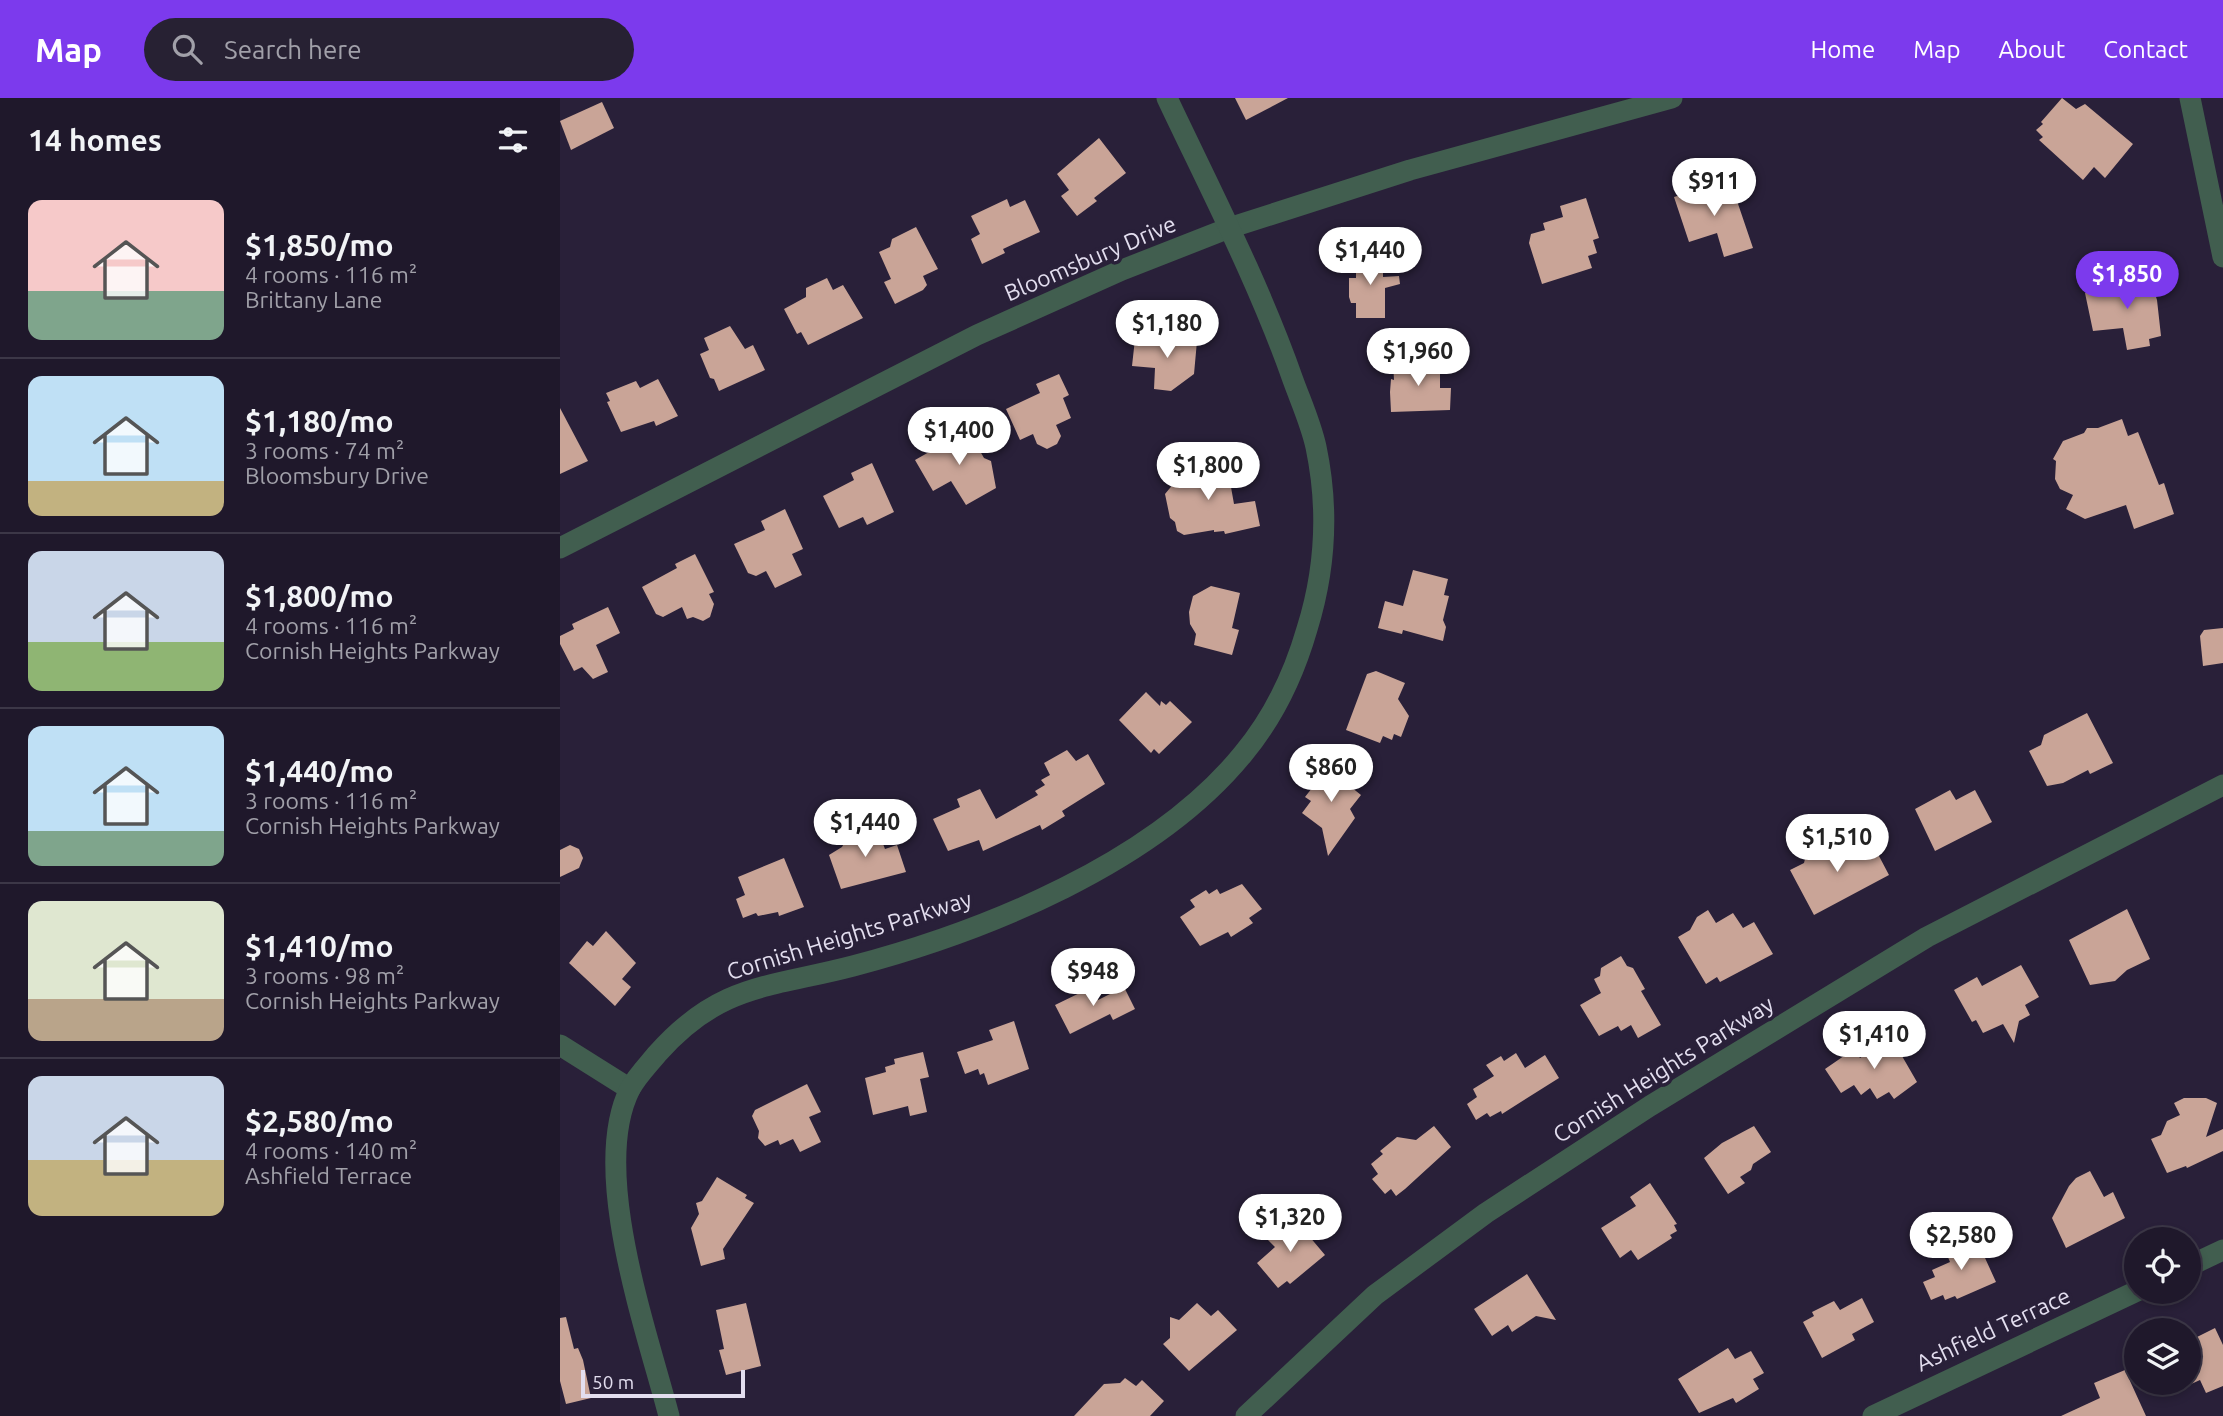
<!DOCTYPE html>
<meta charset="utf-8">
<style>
:root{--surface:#1f182b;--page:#272133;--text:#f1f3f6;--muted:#a1a0a9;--line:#3c3747;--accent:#7c3aed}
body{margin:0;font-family:Ubuntu,sans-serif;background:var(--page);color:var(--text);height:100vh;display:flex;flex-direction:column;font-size:26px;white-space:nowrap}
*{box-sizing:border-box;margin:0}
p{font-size:23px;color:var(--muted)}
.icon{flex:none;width:38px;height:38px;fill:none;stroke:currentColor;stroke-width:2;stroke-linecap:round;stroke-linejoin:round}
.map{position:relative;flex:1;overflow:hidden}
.sheet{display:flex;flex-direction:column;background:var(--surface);width:560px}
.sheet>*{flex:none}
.controls{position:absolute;left:1564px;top:1129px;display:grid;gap:14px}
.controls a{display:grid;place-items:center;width:77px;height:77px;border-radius:50%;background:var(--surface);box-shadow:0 4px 10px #0003,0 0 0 2px var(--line);font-size:35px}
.scale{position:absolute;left:21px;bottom:18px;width:164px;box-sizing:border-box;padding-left:7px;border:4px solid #e3deef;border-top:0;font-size:19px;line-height:24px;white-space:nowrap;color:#e3deef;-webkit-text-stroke:5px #292039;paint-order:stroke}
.price{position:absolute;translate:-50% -60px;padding:0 16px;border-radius:24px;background:#fff;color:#222;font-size:23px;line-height:46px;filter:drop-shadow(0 2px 4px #0008)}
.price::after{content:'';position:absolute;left:50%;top:42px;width:21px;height:16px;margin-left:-10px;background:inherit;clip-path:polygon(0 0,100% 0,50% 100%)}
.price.active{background:var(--accent);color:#fff}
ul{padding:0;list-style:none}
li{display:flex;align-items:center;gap:21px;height:175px;padding:0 28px}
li+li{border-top:2px solid var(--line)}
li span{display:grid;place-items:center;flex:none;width:196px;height:140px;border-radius:14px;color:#555}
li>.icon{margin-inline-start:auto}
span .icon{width:84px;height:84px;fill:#fffc;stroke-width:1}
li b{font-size:30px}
h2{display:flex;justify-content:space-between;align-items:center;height:84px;padding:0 28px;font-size:30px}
header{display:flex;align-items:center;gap:42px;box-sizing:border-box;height:98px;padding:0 35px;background:var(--accent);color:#fff}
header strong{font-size:33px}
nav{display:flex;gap:38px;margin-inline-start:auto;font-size:24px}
.search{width:490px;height:63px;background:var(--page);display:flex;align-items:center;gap:18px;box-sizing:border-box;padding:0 24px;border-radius:38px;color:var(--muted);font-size:26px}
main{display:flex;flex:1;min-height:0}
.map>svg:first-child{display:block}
</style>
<header>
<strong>Map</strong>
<div class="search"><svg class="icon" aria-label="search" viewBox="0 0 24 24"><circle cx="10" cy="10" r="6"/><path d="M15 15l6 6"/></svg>Search here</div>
<nav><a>Home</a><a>Map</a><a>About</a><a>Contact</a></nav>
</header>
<main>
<section class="sheet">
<h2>14 homes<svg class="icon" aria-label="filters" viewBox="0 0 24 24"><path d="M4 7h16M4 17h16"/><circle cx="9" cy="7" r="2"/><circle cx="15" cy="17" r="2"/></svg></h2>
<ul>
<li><span style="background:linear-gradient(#f6c9c9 65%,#7fa58c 0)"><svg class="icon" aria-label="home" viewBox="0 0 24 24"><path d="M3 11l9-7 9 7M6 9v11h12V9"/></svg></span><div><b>$1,850/mo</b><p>4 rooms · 116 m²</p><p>Brittany Lane</p></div></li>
<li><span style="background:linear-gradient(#bfe0f5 75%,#c2b280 0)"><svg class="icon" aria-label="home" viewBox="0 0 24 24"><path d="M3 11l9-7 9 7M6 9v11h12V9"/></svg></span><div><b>$1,180/mo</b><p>3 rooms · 74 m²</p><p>Bloomsbury Drive</p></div></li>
<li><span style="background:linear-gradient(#c9d6e8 65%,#8fb573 0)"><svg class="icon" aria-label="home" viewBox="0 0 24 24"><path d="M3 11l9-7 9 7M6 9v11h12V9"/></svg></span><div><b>$1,800/mo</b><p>4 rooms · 116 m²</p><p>Cornish Heights Parkway</p></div></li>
<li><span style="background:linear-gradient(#bfe0f5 75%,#7fa58c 0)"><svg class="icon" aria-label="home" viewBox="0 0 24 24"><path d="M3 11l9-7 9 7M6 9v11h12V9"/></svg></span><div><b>$1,440/mo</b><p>3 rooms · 116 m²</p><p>Cornish Heights Parkway</p></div></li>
<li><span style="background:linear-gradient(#dfe7d0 70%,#b9a48a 0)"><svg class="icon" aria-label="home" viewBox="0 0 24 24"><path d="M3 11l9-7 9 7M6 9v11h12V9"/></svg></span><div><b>$1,410/mo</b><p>3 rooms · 98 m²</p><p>Cornish Heights Parkway</p></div></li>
<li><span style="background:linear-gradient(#c9d6e8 60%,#c2b280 0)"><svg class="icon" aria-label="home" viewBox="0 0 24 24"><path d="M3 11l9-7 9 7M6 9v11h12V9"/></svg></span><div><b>$2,580/mo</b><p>4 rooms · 140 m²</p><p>Ashfield Terrace</p></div></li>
</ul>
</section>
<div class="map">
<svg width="1663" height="1318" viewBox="0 0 1663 1318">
<rect width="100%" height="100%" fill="#292039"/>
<!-- building -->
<g fill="#c9a497">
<polygon points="675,0 728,0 686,22"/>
<polygon points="1502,0 1516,11 1525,6 1573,46 1545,80 1534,69 1523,82 1479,42 1483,39 1476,32 1483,26 1481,24"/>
<polygon points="42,4 54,30 11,52 0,23"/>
<polygon points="539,40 566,75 534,100 537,103 517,118 501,98 509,92 497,76"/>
<polygon points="1162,84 1167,100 1175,97 1193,150 1164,159 1157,135 1129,144 1114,99"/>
<polygon points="1026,100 1039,140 1033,142 1037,155 1028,158 1032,170 982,186 969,145 971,136 985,132 983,125 1003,119 1000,108"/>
<polygon points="447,101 450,109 465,102 480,134 443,151 445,155 422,166 411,141 420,136 411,118"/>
<polygon points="356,129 378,171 363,178 367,187 363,192 335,206 324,184 331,181 319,154 330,149 332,141"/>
<polygon points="823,158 823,179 839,178 840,186 825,190 825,220 796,220 796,205 791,205 789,199 789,180 796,180 796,159"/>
<polygon points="1588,174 1597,202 1601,238 1589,241 1590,248 1567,252 1563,230 1533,233 1525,195 1570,184 1569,178"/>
<polygon points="267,180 273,192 283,187 303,220 248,247 241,234 237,236 224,211 246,199 246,190"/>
<polygon points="170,228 185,251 193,247 205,272 159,293 154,281 150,280 140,256 149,252 144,240"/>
<polygon points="598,238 637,243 634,276 611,293 594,291 595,270 572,268 575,241 598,243"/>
<polygon points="833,264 880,264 880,290 891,290 890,312 831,314 830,294 831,281 834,282"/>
<polygon points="499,276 509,297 503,300 511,320 496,327 501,338 497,346 487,351 477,346 473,336 460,342 446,311 480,295 476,286"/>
<polygon points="98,281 118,318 96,328 94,323 61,334 47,304 50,303 46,295 76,283 80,290"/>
<polygon points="0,310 28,363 0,376"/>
<polygon points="1562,321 1568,338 1578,334 1599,387 1604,385 1614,416 1574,431 1566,407 1525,421 1506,411 1513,397 1500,391 1495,381 1496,363 1493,361 1503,343 1524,335 1527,330 1538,330"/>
<polygon points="405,327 424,360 431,363 436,390 406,407 391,383 373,393 355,362 385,345 383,340"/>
<polygon points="666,361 674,406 695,403 700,428 665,436 664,433 654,434 654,432 624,437 617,433 615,424 610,420 605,396 629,367"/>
<polygon points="312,365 334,414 307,427 303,419 279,430 263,398 294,382 291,375"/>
<polygon points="225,411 243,451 232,456 242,477 215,490 206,473 196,478 188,475 174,446 205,432 201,423"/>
<polygon points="135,456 154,494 149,496 154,506 150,519 143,523 133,519 127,521 122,509 103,519 96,516 82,489 117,470 115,466"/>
<polygon points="853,472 888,481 884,497 889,498 883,522 886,529 883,543 843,532 842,536 818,530 825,503 843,508"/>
<polygon points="651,488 680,495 672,530 679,532 672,557 634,547 636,536 630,526 629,514 633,498"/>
<polygon points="48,509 60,535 36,547 48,574 33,581 22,569 14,573 0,546 0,538 14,531 12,526"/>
<polygon points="1663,530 1663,565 1643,568 1640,538 1644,532"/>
<polygon points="816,573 845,585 838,601 849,618 841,639 834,636 832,642 823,638 820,645 786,632 807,576"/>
<polygon points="586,594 600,608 601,603 606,607 610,603 632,624 599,656 594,651 591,655 559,622"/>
<polygon points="1527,615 1553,665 1530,676 1528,672 1503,685 1487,688 1469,653 1481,647 1484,637"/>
<polygon points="507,652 516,663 528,656 545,686 502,713 505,718 482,732 480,727 423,753 419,742 388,753 373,721 400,709 397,701 420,691 436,721 478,697 475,693 485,687 481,682 490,677 484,665"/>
<polygon points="764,663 784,677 781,681 801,697 790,711 795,720 768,758 762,730 742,715 751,703 745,699 752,690 747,686"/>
<polygon points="1390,692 1396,702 1415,692 1432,724 1375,753 1355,711"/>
<polygon points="315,725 325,751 337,747 346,774 281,791 269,757 282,749 290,734"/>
<polygon points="1255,735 1271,762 1310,741 1329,777 1254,817 1230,772 1244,765 1246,757 1251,754"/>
<polygon points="10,747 19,751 23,760 19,770 0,779 0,752"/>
<polygon points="224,760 244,809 219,818 218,814 198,818 196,815 183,820 176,801 185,797 178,779"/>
<polygon points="682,786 702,811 689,820 693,825 671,839 668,834 640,848 620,819 635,809 630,802 646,792 649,796 657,791 660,796"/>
<polygon points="1567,811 1590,861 1567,872 1555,883 1530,887 1509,842"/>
<polygon points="1148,812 1156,825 1173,815 1183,830 1194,824 1213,856 1160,884 1157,879 1146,886 1118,839 1130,832 1137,819"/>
<polygon points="46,833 76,865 62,881 71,889 55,908 9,865 27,843 33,848"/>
<polygon points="1061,858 1067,868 1073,870 1085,891 1081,893 1101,927 1078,940 1071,927 1061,933 1058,928 1039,938 1020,907 1041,895 1034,881 1040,878 1041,870"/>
<polygon points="1461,867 1479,899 1465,907 1470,917 1459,923 1454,945 1443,926 1423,935 1416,922 1412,924 1394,892 1417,879 1422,888"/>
<polygon points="532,889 538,902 564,889 575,911 553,922 550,916 510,936 495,907"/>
<polygon points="454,923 469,971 428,987 424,975 420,977 418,971 405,976 397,954 433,942 429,932"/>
<polygon points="1331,939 1357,984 1334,1001 1329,994 1317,1001 1310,990 1301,997 1294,987 1281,995 1265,971 1294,951 1300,960"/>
<polygon points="363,954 369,979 360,981 367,1014 350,1018 348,1008 313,1017 305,980 326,974 325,969 335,966 334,961"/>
<polygon points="956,955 965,970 985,957 999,980 942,1016 941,1013 930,1019 927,1015 916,1022 907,1006 917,999 913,991 934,978 926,967 941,958 944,963"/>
<polygon points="247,986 261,1014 249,1019 261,1044 240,1054 233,1041 220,1047 218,1042 205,1048 198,1040 199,1033 192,1018 195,1012"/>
<polygon points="1624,1000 1646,1000 1657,1005 1646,1039 1663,1031 1663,1053 1627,1070 1626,1068 1607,1075 1591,1041 1601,1037 1607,1023 1620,1017 1614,1005"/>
<polygon points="874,1028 891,1049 845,1091 836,1098 831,1091 825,1096 812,1081 818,1076 811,1066 823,1056 820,1053 837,1039 856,1042"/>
<polygon points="1194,1028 1211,1054 1193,1066 1191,1072 1180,1079 1185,1085 1168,1096 1144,1060 1162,1045"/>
<polygon points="1530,1073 1544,1099 1553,1094 1565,1120 1506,1150 1492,1120 1509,1088 1516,1080"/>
<polygon points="157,1079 187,1097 185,1100 194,1105 163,1151 165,1161 141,1168 131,1130 139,1116 136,1105 142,1103"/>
<polygon points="1090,1085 1117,1126 1114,1127 1117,1133 1110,1137 1112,1140 1078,1162 1071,1152 1060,1160 1041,1130 1076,1108 1070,1099"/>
<polygon points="733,1119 765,1157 730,1186 727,1183 718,1190 697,1165 715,1149 707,1141"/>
<polygon points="1415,1138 1436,1184 1397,1201 1395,1198 1385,1202 1383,1197 1371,1202 1363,1184 1375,1179 1372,1172 1390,1164 1385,1152"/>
<polygon points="967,1176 996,1222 976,1218 952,1234 948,1227 932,1238 914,1211"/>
<polygon points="1302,1200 1314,1224 1292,1236 1295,1242 1262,1260 1243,1224 1254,1218 1252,1214 1274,1203 1280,1212"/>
<polygon points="186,1205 201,1268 166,1277 159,1252 164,1251 156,1212"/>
<polygon points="637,1205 651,1218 658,1212 677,1232 629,1273 603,1246 610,1240 610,1219 619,1222"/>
<polygon points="6,1219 14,1251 18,1250 23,1262 31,1300 6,1306 0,1283 0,1220"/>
<polygon points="1655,1230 1663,1247 1663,1288 1646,1295 1640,1282 1629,1287 1629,1243"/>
<polygon points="1168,1250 1175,1261 1191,1253 1204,1275 1193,1281 1199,1291 1176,1305 1173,1300 1139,1315 1118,1281"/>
<polygon points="1565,1272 1586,1318 1501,1318 1540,1300 1534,1285"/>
<polygon points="565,1280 576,1288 582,1282 604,1303 590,1318 514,1318 544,1286 560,1285"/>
</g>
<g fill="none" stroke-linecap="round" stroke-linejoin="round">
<!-- street -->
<g stroke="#415e4f" stroke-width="21">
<polyline points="1630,0 1663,159"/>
<polyline points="0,450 417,237 562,172 669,130 850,72 1112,0"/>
<polyline points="0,947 70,991"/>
<polyline points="1629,1168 1663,1152"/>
<path d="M 109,1318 C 87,1233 29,1072 70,991 C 77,978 88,967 97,956 C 160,885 209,890 293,868 C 426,833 594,765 683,656 C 713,620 734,576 747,531 C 766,470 769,411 756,349 C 751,326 741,304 733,282 C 699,185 651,93 607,0"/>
<polyline points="686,1318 815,1197 926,1115 1090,1008 1367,839 1663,687"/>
<polyline points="1313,1318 1577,1193"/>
</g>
</g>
<g text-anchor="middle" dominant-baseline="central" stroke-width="7" stroke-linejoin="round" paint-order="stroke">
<!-- street labels -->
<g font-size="23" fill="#e3deef" stroke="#292039">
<text transform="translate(530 160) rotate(-23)">Bloomsbury Drive</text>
<text transform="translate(289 837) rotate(-17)">Cornish Heights Parkway</text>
<text transform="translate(1103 971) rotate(-32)">Cornish Heights Parkway</text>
<text transform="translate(1433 1231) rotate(-25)">Ashfield Terrace</text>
</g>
</g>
</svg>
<div class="controls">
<a><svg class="icon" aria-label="locate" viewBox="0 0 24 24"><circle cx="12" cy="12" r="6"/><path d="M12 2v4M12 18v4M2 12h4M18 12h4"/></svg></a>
<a><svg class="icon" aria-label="layers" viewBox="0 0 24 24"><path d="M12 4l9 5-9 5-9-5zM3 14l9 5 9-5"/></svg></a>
</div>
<div class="scale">50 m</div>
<b class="price" style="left:1154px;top:120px">$911</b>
<b class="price" style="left:810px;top:189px">$1,440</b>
<b class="price active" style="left:1567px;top:213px">$1,850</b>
<b class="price" style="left:607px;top:262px">$1,180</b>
<b class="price" style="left:858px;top:290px">$1,960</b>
<b class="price" style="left:399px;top:369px">$1,400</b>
<b class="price" style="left:648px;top:404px">$1,800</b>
<b class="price" style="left:771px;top:706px">$860</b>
<b class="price" style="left:305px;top:761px">$1,440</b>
<b class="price" style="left:1277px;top:776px">$1,510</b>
<b class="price" style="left:533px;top:910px">$948</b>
<b class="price" style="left:1314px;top:973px">$1,410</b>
<b class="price" style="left:730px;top:1156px">$1,320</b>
<b class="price" style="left:1401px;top:1174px">$2,580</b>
</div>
</main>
